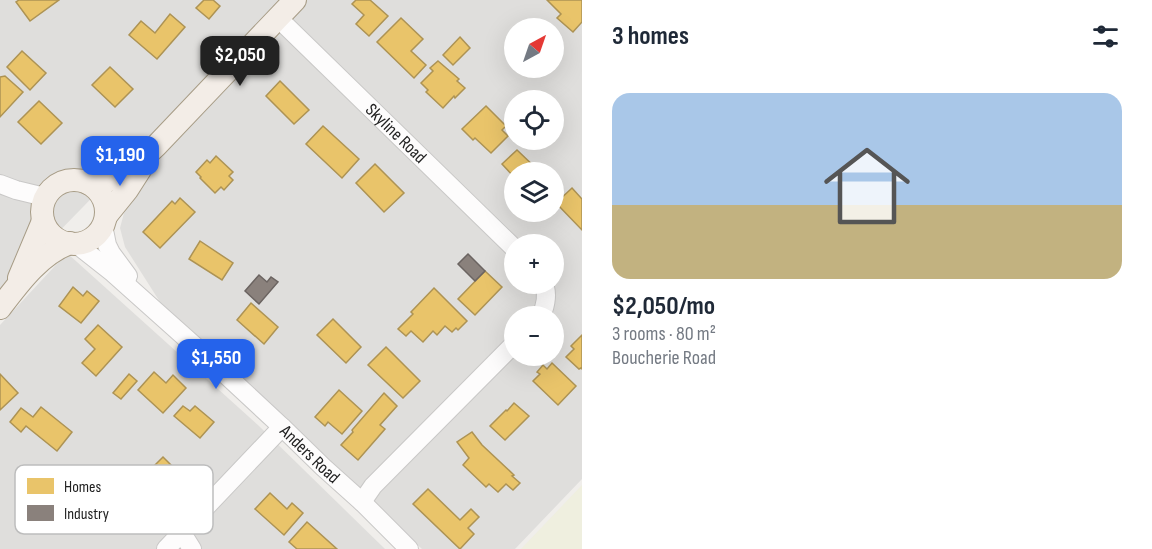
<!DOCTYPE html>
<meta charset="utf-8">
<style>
:root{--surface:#fff;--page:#f2f2f3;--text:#1f2937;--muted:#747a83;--line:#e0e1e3;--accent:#2563eb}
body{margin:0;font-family:"Sofia Sans Condensed",sans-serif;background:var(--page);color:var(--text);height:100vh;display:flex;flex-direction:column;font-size:22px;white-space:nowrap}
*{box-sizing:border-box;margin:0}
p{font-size:20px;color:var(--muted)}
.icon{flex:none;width:33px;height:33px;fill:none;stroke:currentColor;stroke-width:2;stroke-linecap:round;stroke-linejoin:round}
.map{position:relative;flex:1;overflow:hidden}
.details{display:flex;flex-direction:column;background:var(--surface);width:570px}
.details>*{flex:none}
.needle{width:39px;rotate:40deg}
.fabs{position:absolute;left:504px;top:18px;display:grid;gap:12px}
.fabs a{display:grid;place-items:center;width:60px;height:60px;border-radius:50%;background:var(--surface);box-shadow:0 6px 24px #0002;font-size:30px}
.price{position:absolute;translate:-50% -51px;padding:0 14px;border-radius:12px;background:var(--accent);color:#fff;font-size:20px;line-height:39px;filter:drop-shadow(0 2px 3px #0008)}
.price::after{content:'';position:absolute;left:50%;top:36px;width:18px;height:14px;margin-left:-9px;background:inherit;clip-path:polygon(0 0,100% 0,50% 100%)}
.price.selected{background:#222;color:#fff}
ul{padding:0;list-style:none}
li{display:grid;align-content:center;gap:12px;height:318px;padding:0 30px}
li+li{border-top:2px solid var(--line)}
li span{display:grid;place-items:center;height:186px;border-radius:18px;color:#555}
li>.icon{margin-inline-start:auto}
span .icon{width:108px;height:108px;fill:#fffc;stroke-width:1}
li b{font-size:26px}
h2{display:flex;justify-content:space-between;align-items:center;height:72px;padding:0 30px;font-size:26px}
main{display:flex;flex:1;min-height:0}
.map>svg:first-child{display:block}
</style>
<main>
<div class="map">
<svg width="582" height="549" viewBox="0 0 582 549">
<rect width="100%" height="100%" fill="#f0eeeb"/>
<!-- residential -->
<g fill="#dfdedc" fill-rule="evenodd">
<polygon points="0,0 285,0 0,292"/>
<path d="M 304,0 L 582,0 L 582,479 L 515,549 L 422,549 L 167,313 L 125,247 L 120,228 L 124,213 L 164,148 ZM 514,28 L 554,28 L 554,68 L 514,68 ZM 514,100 L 554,100 L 554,140 L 514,140 ZM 514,172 L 554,172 L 554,212 L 514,212 ZM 514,244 L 554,244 L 554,284 L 514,284 ZM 514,316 L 554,316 L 554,356 L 514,356 Z"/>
<polygon points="67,253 259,426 385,549 0,549 0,325"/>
</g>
<!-- farmland -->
<polygon fill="#efefdf" points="582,485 582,549 521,549"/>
<!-- homes -->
<g fill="#e9c46a" stroke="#ad9354" stroke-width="1.5">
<polygon points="19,0 59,0 30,21 16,2"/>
<polygon points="204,0 213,0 220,6 209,19 196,8"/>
<polygon points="356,0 370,0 388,16 369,36 356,24 364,15 352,4"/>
<polygon points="547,0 582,0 582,22 573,32 557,18 561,14"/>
<polygon points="170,14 185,27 157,59 129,35 141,21 155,33"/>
<polygon points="401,18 423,39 411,51 426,65 414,78 377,42"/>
<polygon points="460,37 470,48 453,65 443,55"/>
<polygon points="22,51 46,73 30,90 7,67"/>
<polygon points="438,61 459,79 457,81 465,88 455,98 454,96 443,108 426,92 428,90 421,83 433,71 430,68"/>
<polygon points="110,67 133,89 115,107 92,85"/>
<polygon points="5,76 23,92 0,117 0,77"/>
<polygon points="280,81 309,110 294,124 266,96"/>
<polygon points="39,101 62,123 41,144 18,122"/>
<polygon points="486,106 506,126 502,130 508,136 491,153 475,138 473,140 462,129"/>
<polygon points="323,126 359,159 342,178 306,144"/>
<polygon points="517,150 540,172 514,172 514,177 502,164"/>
<polygon points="216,156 233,172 229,176 233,180 224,190 221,187 215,193 200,178 201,177 196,172 207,160 210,163"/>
<polygon points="375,164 404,193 384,212 356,183"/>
<polygon points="572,188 582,199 582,230 556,203"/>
<polygon points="180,198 195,212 160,248 143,232 172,201 175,204"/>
<polygon points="200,241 233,263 222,280 189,259"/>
<polygon points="485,271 502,287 475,315 458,299"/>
<polygon points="73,287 83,296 87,291 99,301 81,323 59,306"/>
<polygon points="434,288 467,321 458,330 456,328 452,332 445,326 437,335 433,331 423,342 411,331 406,336 398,329 413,314 411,312"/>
<polygon points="251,303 278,327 264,344 237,320"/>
<polygon points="333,319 361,347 346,363 317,335"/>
<polygon points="98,325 122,347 96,376 82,363 95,349 85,339"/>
<polygon points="582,335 582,369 581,368 579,369 566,357 574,349 571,346"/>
<polygon points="386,347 420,381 403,398 368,365"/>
<polygon points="552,363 576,386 558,405 533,381 540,374 537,372 543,365 547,369"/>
<polygon points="154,372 166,383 173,375 186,388 163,413 138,390"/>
<polygon points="0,374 18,393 0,410"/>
<polygon points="129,374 137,381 121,399 113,393"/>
<polygon points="339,390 362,411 342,434 328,422 325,426 315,417"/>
<polygon points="384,393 397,406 380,425 385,429 358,460 341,445 353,432 352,430"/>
<polygon points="514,403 529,416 505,440 490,426 506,410 507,411"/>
<polygon points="183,406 190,411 195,406 214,422 200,438 174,416"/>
<polygon points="41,407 72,432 57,451 26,426 21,432 10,422 21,408 33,417"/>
<polygon points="472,432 482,445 514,475 512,476 520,483 513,490 506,484 498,492 489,484 486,487 463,465 469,458 457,442"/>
<polygon points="163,457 185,479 175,489 170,483 152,500 136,484"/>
<polygon points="428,489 460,520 471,509 479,517 468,528 474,534 460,549 413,504"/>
<polygon points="270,493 287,509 292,503 303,513 284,535 255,509"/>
<polygon points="307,522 337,549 297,549 289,542"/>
</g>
<!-- industry -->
<g fill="#8a817c" stroke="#6b6461" stroke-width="1.5">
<polygon points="468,254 485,271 475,281 458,264"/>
<polygon points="259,275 267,282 271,277 278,282 259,304 245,291"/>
</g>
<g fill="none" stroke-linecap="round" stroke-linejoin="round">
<!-- minor casing -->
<g stroke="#c9c8c7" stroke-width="20">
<g id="minor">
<path id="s1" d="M 278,18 L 514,248"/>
<polyline points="0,184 16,190 45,197"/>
<polyline points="103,225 107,245 111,253 128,276"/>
<path id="s2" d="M 75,243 L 113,273 L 197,348 L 282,427 L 323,467 L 362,502 L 409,549"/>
<path d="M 541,316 C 546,305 548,295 544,284"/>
<polyline points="362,502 373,486 514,344"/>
<polyline points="182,533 192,549"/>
<polyline points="166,549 282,427"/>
</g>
</g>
<!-- major casing -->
<g stroke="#a79c86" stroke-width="24">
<g id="major">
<circle cx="74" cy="212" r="32"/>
<polyline points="88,183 99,184 118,177 129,171 156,146 295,0"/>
<polyline points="106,216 127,190 143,165"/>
<polyline points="19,278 43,221"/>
<path d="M 0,308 C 19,283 40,254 70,243"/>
</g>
</g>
<!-- minor -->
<use href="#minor" stroke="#fdfcfc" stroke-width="18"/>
<!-- major -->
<use href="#major" stroke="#f3ede7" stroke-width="22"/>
</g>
<g text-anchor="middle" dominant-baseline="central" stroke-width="6" stroke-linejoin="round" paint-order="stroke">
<!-- street labels -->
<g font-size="18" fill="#222" stroke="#fff">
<text stroke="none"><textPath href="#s1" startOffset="165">Skyline Road</textPath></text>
<text stroke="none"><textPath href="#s2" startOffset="316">Anders Road</textPath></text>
</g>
</g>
<!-- legend -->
<rect x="15" y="465" width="198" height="69" rx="9" fill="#fff" stroke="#bdbdbd" stroke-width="1.5"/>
<rect x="27" y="478" width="27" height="16" fill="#e9c46a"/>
<rect x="27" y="505" width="27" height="16" fill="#8a817c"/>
<g font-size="16" fill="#222">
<text x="64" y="492">Homes</text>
<text x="64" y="519">Industry</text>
</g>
</svg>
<div class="fabs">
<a><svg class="needle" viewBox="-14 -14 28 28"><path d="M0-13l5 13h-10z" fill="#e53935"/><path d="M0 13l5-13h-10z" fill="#747a83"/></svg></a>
<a><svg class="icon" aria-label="locate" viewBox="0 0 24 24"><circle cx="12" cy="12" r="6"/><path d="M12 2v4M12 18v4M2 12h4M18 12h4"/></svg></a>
<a><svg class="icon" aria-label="layers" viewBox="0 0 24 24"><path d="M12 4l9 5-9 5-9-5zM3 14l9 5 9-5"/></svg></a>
<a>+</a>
<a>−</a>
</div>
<b class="price selected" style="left:240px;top:87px">$2,050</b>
<b class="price" style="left:120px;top:187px">$1,190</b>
<b class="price" style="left:216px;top:390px">$1,550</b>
</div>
<section class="details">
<h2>3 homes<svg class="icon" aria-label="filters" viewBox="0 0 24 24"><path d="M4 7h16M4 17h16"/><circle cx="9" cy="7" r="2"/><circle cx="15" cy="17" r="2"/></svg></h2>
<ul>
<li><span style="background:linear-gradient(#a9c7e8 60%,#c2b280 0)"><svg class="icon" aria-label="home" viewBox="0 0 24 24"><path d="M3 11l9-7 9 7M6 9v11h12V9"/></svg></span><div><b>$2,050/mo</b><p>3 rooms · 80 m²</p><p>Boucherie Road</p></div></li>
</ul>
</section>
</main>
